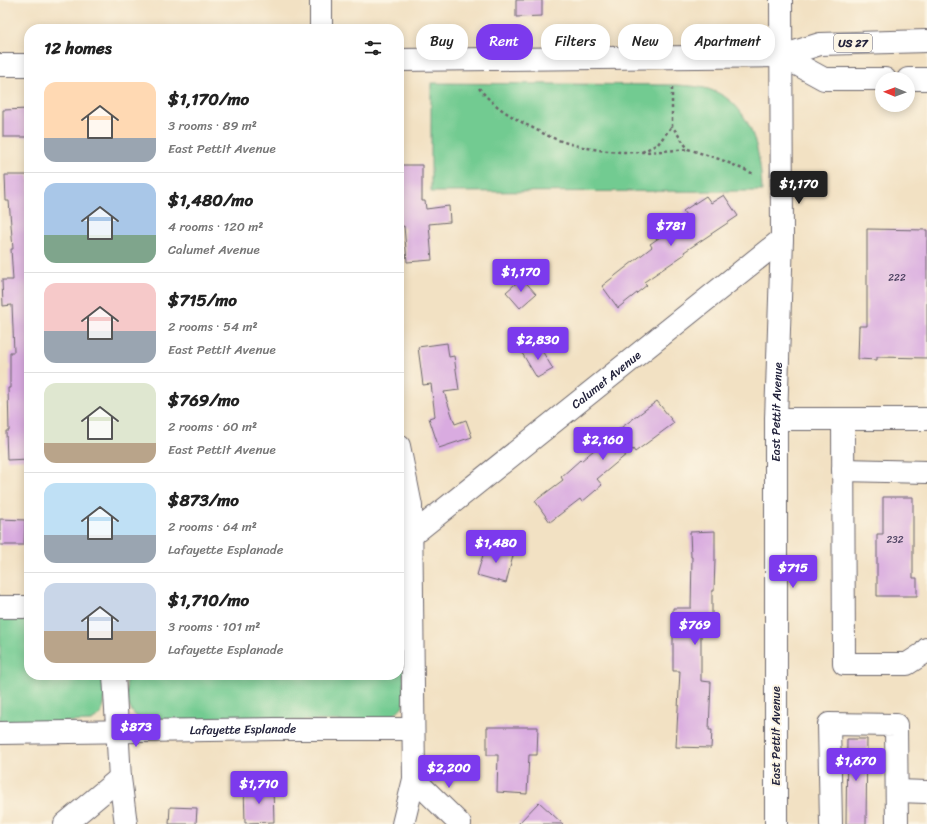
<!DOCTYPE html>
<meta charset="utf-8">
<style>
:root{--surface:#fff;--page:#f6f6f6;--text:#222;--muted:#767676;--line:#e0e0e0;--accent:#7c3aed}
body{margin:0;font-family:Sriracha,sans-serif;background:var(--page);color:var(--text);height:100vh;display:flex;flex-direction:column;font-size:15px;white-space:nowrap}
*{box-sizing:border-box;margin:0}
p{font-size:13px;color:var(--muted)}
.icon{flex:none;width:22px;height:22px;fill:none;stroke:currentColor;stroke-width:2;stroke-linecap:round;stroke-linejoin:round}
.map{position:relative;flex:1;overflow:hidden}
.details{position:absolute;left:24px;top:24px;width:380px;height:656px;display:flex;flex-direction:column;background:var(--surface);border-radius:16px;box-shadow:0 2px 10px #0003}
.details>*{flex:none}
.guide{position:absolute;left:416px;top:24px;width:380px;height:36px;display:flex;gap:8px}
.needle{width:26px;rotate:271deg}
.tools{position:absolute;left:875px;top:72px;display:grid;gap:8px}
.tools a{display:grid;place-items:center;width:40px;height:40px;border-radius:50%;background:var(--surface);box-shadow:0 2px 10px #0003;font-size:20px}
.price{position:absolute;translate:-50% -34px;padding:0 9px;border-radius:4px;background:var(--accent);color:#fff;font-size:13px;line-height:26px;filter:drop-shadow(0 1px 2px #0008)}
.price::after{content:'';position:absolute;left:50%;top:24px;width:12px;height:9px;margin-left:-6px;background:inherit;clip-path:polygon(0 0,100% 0,50% 100%)}
.price.active{background:#222;color:#fff}
ul{padding:0;list-style:none}
li{display:flex;align-items:center;gap:12px;height:100px;padding:0 20px}
li+li{border-top:1px solid var(--line)}
li span{display:grid;place-items:center;flex:none;width:112px;height:80px;border-radius:12px;color:#555}
li>.icon{margin-inline-start:auto}
span .icon{width:48px;height:48px;fill:#fffc;stroke-width:1}
li b{font-size:17px}
h2{display:flex;justify-content:space-between;align-items:center;height:48px;padding:0 20px;font-size:17px}
.tag{padding:0 14px;border-radius:16px;background:var(--surface);box-shadow:0 2px 10px #0003;font-size:14px;line-height:36px}
.tag.active{background:var(--accent);color:#fff}
.map>svg:first-child{display:block}
</style>
<div class="map">
<svg width="927" height="824" viewBox="0 0 927 824">
<rect width="100%" height="100%" fill="#fcf5e5"/>
<filter id="ink" filterUnits="userSpaceOnUse"><feTurbulence type="fractalNoise" baseFrequency=".025" numOctaves="2"/><feDisplacementMap in="SourceGraphic" scale="8" xChannelSelector="R" yChannelSelector="G"/><feConvolveMatrix kernelMatrix="1 2 1 2 8 2 1 2 1" color-interpolation-filters="sRGB"/></filter>
<filter id="wash" filterUnits="userSpaceOnUse"><feTurbulence type="fractalNoise" baseFrequency=".012" numOctaves="4" result="noise"/><feDisplacementMap in="SourceGraphic" scale="16" xChannelSelector="R" yChannelSelector="G"/><feGaussianBlur stdDeviation="0.9" result="paint"/><feColorMatrix in="noise" values="0 0 0 0 0 0 0 0 0 0 0 0 0 0 0 0 0 1.4 0 .05"/><feComposite in="paint" operator="in"/></filter>
<g filter="url(#wash)">
<rect width="100%" height="100%" fill="#f2e1c3"/>
<!-- green -->
<g fill="#72cb91" stroke="#4a7666">
<path d="M 431,83 L 677,85 C 688,86 701,86 711,90 C 752,104 761,153 762,191 L 431,192 Z"/>
<path d="M 29,613 L 29,675 L 103,675 C 104,692 110,713 91,721 L 0,724 L 0,614 Z"/>
<path d="M 399,617 L 403,622 L 404,705 L 393,716 L 380,721 L 142,720 C 124,711 127,692 126,675 L 399,675 Z"/>
</g>
<g id="blocks">
<!-- building -->
<g fill="#d9abe0">
<polygon points="516,0 542,0 542,16 516,17"/>
<polygon points="29,109 29,137 3,137 3,110"/>
<polygon points="399,165 422,165 422,201 425,201 426,209 449,206 450,222 429,224 432,260 407,262 404,226 400,227 399,216"/>
<polygon points="5,175 29,175 29,459 7,460 6,431 9,431 8,388 10,388 10,352 14,352 12,305 3,306 2,280 13,280 11,249 13,249 9,201 6,201"/>
<polygon points="724,195 738,216 684,252 685,254 644,282 647,285 618,308 602,286 652,247 650,244 688,218 683,211 706,196 711,203"/>
<polygon points="867,229 927,230 927,358 877,357 877,360 858,359 859,326 867,326"/>
<polygon points="522,278 536,294 520,308 506,292"/>
<polygon points="447,343 449,357 454,356 459,390 444,392 455,424 466,420 472,437 439,448 429,418 435,416 431,384 423,385 418,347"/>
<polygon points="538,344 553,369 537,378 522,353"/>
<polygon points="657,401 674,423 635,452 633,449 597,479 602,485 582,502 580,499 550,522 535,501 563,480 561,477 580,460 581,461 614,433"/>
<polygon points="883,497 913,497 913,578 917,578 917,596 877,596 877,534 883,534"/>
<polygon points="0,519 25,520 24,545 0,545"/>
<polygon points="715,531 715,559 714,591 712,591 712,627 701,627 701,681 711,682 709,730 712,730 711,748 676,747 680,671 673,671 673,608 691,608 692,557 691,557 690,532"/>
<polygon points="486,545 514,552 506,583 477,575"/>
<polygon points="487,727 538,727 537,755 529,755 527,794 497,792 498,755 487,755"/>
<polygon points="847,739 867,739 866,824 846,824"/>
<polygon points="244,787 273,787 274,822 245,823"/>
<polygon points="539,802 563,824 518,824"/>
<polygon points="170,807 197,808 196,824 169,824"/>
</g>
</g>
</g>
<g filter="url(#ink)">
<use href="#blocks" fill-opacity="0" stroke="#6b656b" stroke-width="1"/>
<g fill="none" stroke-linecap="round" stroke-linejoin="round">
<!-- minor casing -->
<g stroke="#6b656b" stroke-width="24">
<g id="minor">
<polyline points="321,29 321,0"/>
<polyline points="776,419 927,419"/>
<polyline points="843,419 844,664 907,664 924,653 927,649"/>
<polyline points="399,446 411,506 414,779 403,824"/>
<polyline points="843,470 927,472"/>
<path id="s1" d="M 411,536 L 782,239"/>
<polyline points="0,607 29,607"/>
<polyline points="114,675 120,778 126,824"/>
<path id="s2" d="M 0,733 L 275,729 L 413,729"/>
<polyline points="414,779 460,824"/>
<polyline points="897,791 927,792"/>
<polyline points="65,824 120,778"/>
<path id="s3" d="M 776,824 L 776,419 L 782,239 L 781,0"/>
<polyline points="831,824 829,724 896,725 897,824"/>
</g>
</g>
<!-- highway casing -->
<g stroke="#6b656b" stroke-width="24">
<g id="highway">
<polyline points="782,56 824,79 885,79"/>
<polyline points="399,60 782,56 820,44 927,41"/>
<polyline points="0,65 29,65"/>
<polyline points="908,79 927,79"/>
</g>
</g>
<!-- path -->
<g stroke="#6b656b" stroke-width="2.5" stroke-dasharray="3 3" stroke-linecap="butt">
<path d="M 479,88 C 491,104 510,116 527,125 C 537,130 547,136 558,140 C 604,156 641,153 688,149"/>
<polyline points="672,88 672,126 688,149 722,160 754,174"/>
<polyline points="642,152 658,144 672,126"/>
</g>
<!-- minor -->
<use href="#minor" stroke="#fff" stroke-width="22"/>
<!-- highway -->
<use href="#highway" stroke="#fff" stroke-width="22"/>
</g>
</g>
<g text-anchor="middle" dominant-baseline="central" stroke-width="4" stroke-linejoin="round" paint-order="stroke">
<!-- number labels -->
<g font-size="10" fill="#504464">
<text x="897" y="278">222</text>
<text x="895" y="540">232</text>
</g>
<!-- shield labels -->
<rect fill="#fcf5e5" stroke="#63616e" stroke-width="1" x="834" y="34" width="38" height="18" rx="3"/>
<g font-size="11" font-weight="bold" fill="#22223b">
<text x="853" y="43">US 27</text>
</g>
<!-- street labels -->
<g font-size="12" fill="#22223b" stroke="#fcf5e5">
<text stroke="none"><textPath href="#s1" startOffset="250">Calumet Avenue</textPath></text>
<text stroke="none"><textPath href="#s3" startOffset="412">East Pettit Avenue</textPath></text>
<text stroke="none"><textPath href="#s2" startOffset="243">Lafayette Esplanade</textPath></text>
<text transform="translate(776 736) rotate(-90)">East Pettit Avenue</text>
</g>
</g>
</svg>
<div class="tools">
<a><svg class="needle" viewBox="-14 -14 28 28"><path d="M0-13l5 13h-10z" fill="#e53935"/><path d="M0 13l5-13h-10z" fill="#767676"/></svg></a>
</div>
<b class="price active" style="left:799px;top:205px">$1,170</b>
<b class="price" style="left:671px;top:247px">$781</b>
<b class="price" style="left:521px;top:293px">$1,170</b>
<b class="price" style="left:538px;top:361px">$2,830</b>
<b class="price" style="left:603px;top:461px">$2,160</b>
<b class="price" style="left:496px;top:564px">$1,480</b>
<b class="price" style="left:793px;top:589px">$715</b>
<b class="price" style="left:695px;top:646px">$769</b>
<b class="price" style="left:136px;top:748px">$873</b>
<b class="price" style="left:856px;top:782px">$1,670</b>
<b class="price" style="left:449px;top:789px">$2,200</b>
<b class="price" style="left:259px;top:805px">$1,710</b>
<div class="guide">
<a class="tag">Buy</a>
<a class="tag active">Rent</a>
<a class="tag">Filters</a>
<a class="tag">New</a>
<a class="tag">Apartment</a>
</div>
<section class="details">
<h2>12 homes<svg class="icon" aria-label="filters" viewBox="0 0 24 24"><path d="M4 7h16M4 17h16"/><circle cx="9" cy="7" r="2"/><circle cx="15" cy="17" r="2"/></svg></h2>
<ul>
<li><span style="background:linear-gradient(#ffd9b3 70%,#9aa5b1 0)"><svg class="icon" aria-label="home" viewBox="0 0 24 24"><path d="M3 11l9-7 9 7M6 9v11h12V9"/></svg></span><div><b>$1,170/mo</b><p>3 rooms · 89 m²</p><p>East Pettit Avenue</p></div></li>
<li><span style="background:linear-gradient(#a9c7e8 65%,#7fa58c 0)"><svg class="icon" aria-label="home" viewBox="0 0 24 24"><path d="M3 11l9-7 9 7M6 9v11h12V9"/></svg></span><div><b>$1,480/mo</b><p>4 rooms · 120 m²</p><p>Calumet Avenue</p></div></li>
<li><span style="background:linear-gradient(#f6c9c9 60%,#9aa5b1 0)"><svg class="icon" aria-label="home" viewBox="0 0 24 24"><path d="M3 11l9-7 9 7M6 9v11h12V9"/></svg></span><div><b>$715/mo</b><p>2 rooms · 54 m²</p><p>East Pettit Avenue</p></div></li>
<li><span style="background:linear-gradient(#dfe7d0 75%,#b9a48a 0)"><svg class="icon" aria-label="home" viewBox="0 0 24 24"><path d="M3 11l9-7 9 7M6 9v11h12V9"/></svg></span><div><b>$769/mo</b><p>2 rooms · 60 m²</p><p>East Pettit Avenue</p></div></li>
<li><span style="background:linear-gradient(#bfe0f5 65%,#9aa5b1 0)"><svg class="icon" aria-label="home" viewBox="0 0 24 24"><path d="M3 11l9-7 9 7M6 9v11h12V9"/></svg></span><div><b>$873/mo</b><p>2 rooms · 64 m²</p><p>Lafayette Esplanade</p></div></li>
<li><span style="background:linear-gradient(#c9d6e8 60%,#b9a48a 0)"><svg class="icon" aria-label="home" viewBox="0 0 24 24"><path d="M3 11l9-7 9 7M6 9v11h12V9"/></svg></span><div><b>$1,710/mo</b><p>3 rooms · 101 m²</p><p>Lafayette Esplanade</p></div></li>
</ul>
</section>
</div>
